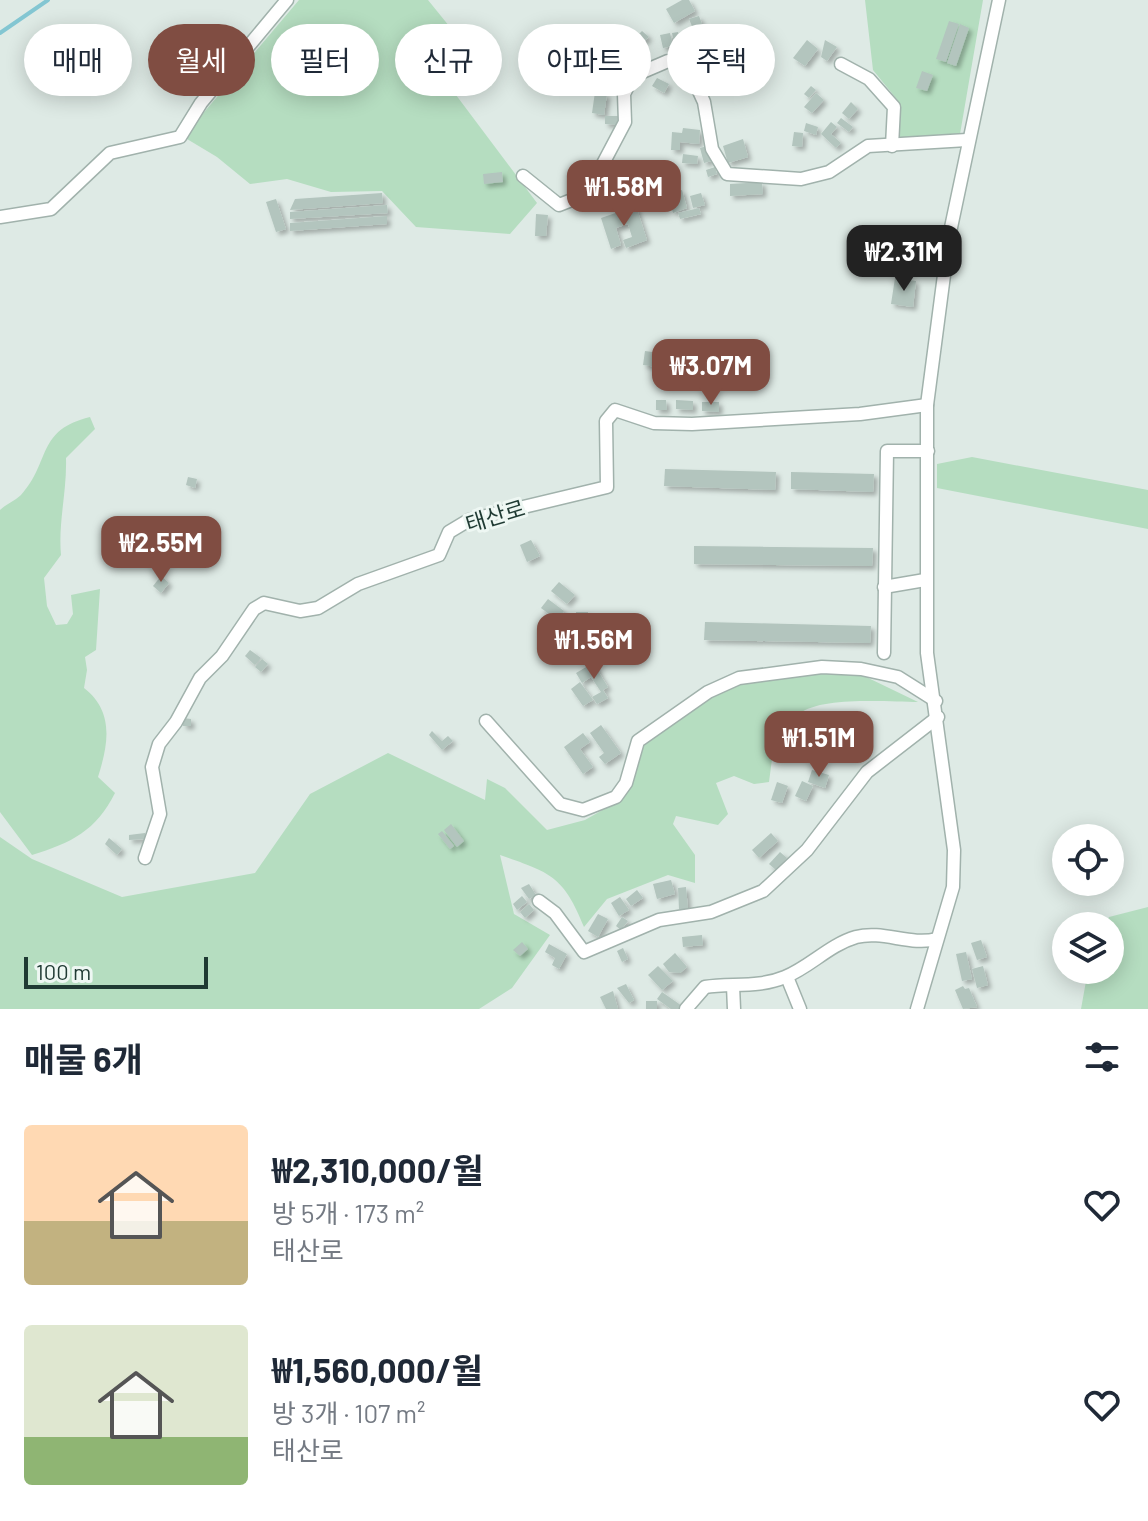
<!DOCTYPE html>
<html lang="ko">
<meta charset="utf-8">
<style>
:root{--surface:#fff;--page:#f2f2f3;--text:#1f2937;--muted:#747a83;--accent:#804d42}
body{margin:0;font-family:Barlow,"Noto Sans KR",sans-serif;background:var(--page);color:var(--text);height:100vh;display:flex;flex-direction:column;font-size:30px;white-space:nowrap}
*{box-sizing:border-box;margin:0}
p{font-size:26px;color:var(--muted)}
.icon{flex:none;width:44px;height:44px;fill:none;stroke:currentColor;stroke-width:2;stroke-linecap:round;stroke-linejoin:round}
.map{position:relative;height:1009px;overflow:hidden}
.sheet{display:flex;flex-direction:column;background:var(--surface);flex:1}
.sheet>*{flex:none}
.hud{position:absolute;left:24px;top:24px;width:1100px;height:72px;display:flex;gap:16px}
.buttons{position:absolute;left:1052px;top:824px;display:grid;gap:16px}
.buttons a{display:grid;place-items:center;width:72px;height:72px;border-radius:50%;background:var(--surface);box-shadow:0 4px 20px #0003;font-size:40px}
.scale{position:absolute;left:24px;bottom:20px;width:184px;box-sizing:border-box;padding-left:8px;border:4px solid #1f3a33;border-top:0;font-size:22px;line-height:28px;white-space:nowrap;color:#1f3a33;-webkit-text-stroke:6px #eef7f3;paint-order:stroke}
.price{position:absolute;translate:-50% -68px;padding:0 18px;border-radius:16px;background:var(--accent);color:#fff;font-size:26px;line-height:52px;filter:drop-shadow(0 2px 4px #0008)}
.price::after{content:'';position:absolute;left:50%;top:48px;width:24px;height:18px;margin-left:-12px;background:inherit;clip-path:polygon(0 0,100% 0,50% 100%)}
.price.active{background:#222;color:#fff}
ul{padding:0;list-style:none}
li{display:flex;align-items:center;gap:24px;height:200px;padding:0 24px}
li span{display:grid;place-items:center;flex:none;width:224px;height:160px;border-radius:8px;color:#555}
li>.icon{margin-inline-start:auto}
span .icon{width:96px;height:96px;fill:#fffc;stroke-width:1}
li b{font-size:34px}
h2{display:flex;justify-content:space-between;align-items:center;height:96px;padding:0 24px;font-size:34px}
.chip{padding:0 28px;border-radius:36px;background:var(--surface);box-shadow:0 4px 20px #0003;font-size:28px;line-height:72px}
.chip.active{background:var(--accent);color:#fff}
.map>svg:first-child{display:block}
</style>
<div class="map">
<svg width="1148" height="1009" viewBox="0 0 1148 1009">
<defs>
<filter id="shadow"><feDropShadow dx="3.5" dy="3.5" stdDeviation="2" flood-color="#0004"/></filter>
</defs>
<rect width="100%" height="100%" fill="#deeae5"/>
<!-- green -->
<g fill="#b5ddc0">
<polygon points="299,0 428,0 458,37 453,91 537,203 510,234 416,227 382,191 331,192 287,179 250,184 217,157 187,139 200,117"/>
<polygon points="865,0 983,0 960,134 895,142 899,102 873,70"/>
<path d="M 90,417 L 95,429 L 66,458 C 67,492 58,522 61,555 L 44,578 L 47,606 L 56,625 L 67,624 L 73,614 L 71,595 L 100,589 L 96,650 L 85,657 L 87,670 L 84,688 C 115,712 108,745 98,777 L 115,793 C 96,831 71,843 32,855 L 0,812 L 0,510 C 6,504 15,501 21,495 C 51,462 36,430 90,417 Z"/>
<polygon points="972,457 1148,490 1148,529 937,488 937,464"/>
<path d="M 817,672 L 860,674 L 918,702 C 890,702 821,696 799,714 C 786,724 791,742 792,756 L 788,762 L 772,759 L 769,782 L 754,784 L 734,776 L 716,783 L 728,814 L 718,825 L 676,816 L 673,824 L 695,855 L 695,883 L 668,875 L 607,899 L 584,927 C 563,875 550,873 500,855 L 514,914 L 550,935 L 512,988 L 479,1009 L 0,1009 L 0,837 L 32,859 L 122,897 L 255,873 L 310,794 L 388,753 L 485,800 L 487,779 L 505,788 L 547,830 L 585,820 L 620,800 L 643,743 L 705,700 L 736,684 Z"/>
<polygon points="1148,907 1148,1009 1081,1009 1088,970 1110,970 1110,926 1104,926 1109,917"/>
</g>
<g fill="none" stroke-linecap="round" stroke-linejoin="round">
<!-- stream -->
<polyline stroke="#83c6d2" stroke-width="4" points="0,33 48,0"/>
</g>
<!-- building -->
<g fill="#b3c5be" filter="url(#shadow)">
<polygon points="682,0 689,0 695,11 674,23 666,9"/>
<polygon points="699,16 705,32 696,36 689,19"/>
<polygon points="949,21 959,24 946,62 936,59"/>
<polygon points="960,24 969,28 956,66 947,63"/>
<polygon points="642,31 649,37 643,42 637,36"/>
<polygon points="678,32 680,41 674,43 672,33"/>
<polygon points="670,33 673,46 663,48 660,35"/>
<polygon points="636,39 641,43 635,51 630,46"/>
<polygon points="807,40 818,49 805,66 793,58"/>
<polygon points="825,40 837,47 827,61 821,57"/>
<polygon points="922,71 933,75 927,91 916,88"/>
<polygon points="657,78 669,84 664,93 652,86"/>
<polygon points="811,86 816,90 809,98 804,94"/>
<polygon points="595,92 607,94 604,115 592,113"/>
<polygon points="816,93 824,100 812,113 804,107"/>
<polygon points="851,102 858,109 849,119 842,113"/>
<polygon points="605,116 618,116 617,125 605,124"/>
<polygon points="841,118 853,127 849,132 837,123"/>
<polygon points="831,122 837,127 831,134 841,143 836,148 821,134"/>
<polygon points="806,123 818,127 816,135 804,131"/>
<polygon points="683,128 700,130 699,144 680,142 680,150 671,150 672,132 682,133"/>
<polygon points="794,132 803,133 802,147 792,146"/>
<polygon points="743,139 748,157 728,163 723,146"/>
<polygon points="707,146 711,161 704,163 700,148"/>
<polygon points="683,154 698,156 697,164 682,163"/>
<polygon points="715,167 717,174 708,177 706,170"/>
<polygon points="502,172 503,182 484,184 483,174"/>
<polygon points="762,182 763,194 730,196 730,184"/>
<polygon points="682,190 687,208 673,213 668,195"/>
<polygon points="382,193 383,203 290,210 295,199"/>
<polygon points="701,193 705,205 693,208 690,196"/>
<polygon points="276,199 286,229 276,232 266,202"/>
<polygon points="387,205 388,213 290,219 290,212"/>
<polygon points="636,206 647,240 626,248 623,240 632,237 628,224 616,228 621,245 611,249 601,218"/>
<polygon points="699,208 701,214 680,219 678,213"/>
<polygon points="536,214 548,215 546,236 535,236"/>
<polygon points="387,216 387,224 290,231 290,223"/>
<polygon points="895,278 916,281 913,307 891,304"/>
<polygon points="645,351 674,355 672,369 643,365"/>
<polygon points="691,357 737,363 734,378 689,372"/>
<polygon points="656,400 666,400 667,410 656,410"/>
<polygon points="676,400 693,401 693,410 676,409"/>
<polygon points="702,402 719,402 719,412 702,411"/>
<polygon points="665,469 776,472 775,490 664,486"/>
<polygon points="791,472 874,474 873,492 791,489"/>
<polygon points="188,477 197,479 195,488 186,485"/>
<polygon points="531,540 540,556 527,562 520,545"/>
<polygon points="694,546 873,548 872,566 694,564"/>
<polygon points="161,576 169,583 161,593 153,586"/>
<polygon points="559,582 575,595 567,604 551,591"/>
<polygon points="548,599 564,611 557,620 541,608"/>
<polygon points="576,612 588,612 589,638 577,638"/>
<polygon points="705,622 871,626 870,643 704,640"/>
<polygon points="250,650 261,658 255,665 245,656"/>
<polygon points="262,659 268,664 261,672 255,667"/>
<polygon points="593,663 608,687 603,690 608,698 597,704 592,697 601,692 591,677 582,683 576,673"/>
<polygon points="580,682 593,700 583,706 571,689"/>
<polygon points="183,718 191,719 191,726 183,726"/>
<polygon points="601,725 621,753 605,764 599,757 604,753 590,733"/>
<polygon points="432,731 442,741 448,736 453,741 442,750 429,735"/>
<polygon points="583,733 590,742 580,749 593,767 583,774 564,747"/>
<polygon points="812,770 829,775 825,788 808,782"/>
<polygon points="802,781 813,786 806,801 795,796"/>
<polygon points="777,782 788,786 782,803 771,800"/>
<polygon points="451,824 464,841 457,847 444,830"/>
<polygon points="442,831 454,846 450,849 438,834"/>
<polygon points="145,833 146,839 129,840 129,835"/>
<polygon points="771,833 778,841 759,858 752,850"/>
<polygon points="109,838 122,849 117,855 105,844"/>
<polygon points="780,852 787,858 776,870 769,864"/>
<polygon points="671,880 675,894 657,899 653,884"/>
<polygon points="529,884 536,895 529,899 521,888"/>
<polygon points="686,887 688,909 679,909 678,888"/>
<polygon points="637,890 643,898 631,906 626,899"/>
<polygon points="522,896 527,902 517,910 513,904"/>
<polygon points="620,897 629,910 619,916 611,903"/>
<polygon points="529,904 534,910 525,918 520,912"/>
<polygon points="598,914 608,919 598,937 588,931"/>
<polygon points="622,917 628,921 621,930 616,926"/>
<polygon points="702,935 703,945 683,947 682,937"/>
<polygon points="981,940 987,957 977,960 971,943"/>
<polygon points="522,942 528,949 520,956 513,950"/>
<polygon points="549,944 567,954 559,969 552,965 555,958 545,952"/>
<polygon points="623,948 628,959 622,962 617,951"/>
<polygon points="966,952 972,979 962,981 956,954"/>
<polygon points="675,953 687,967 680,973 669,972 663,964"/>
<polygon points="658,966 673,981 662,990 648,975"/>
<polygon points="983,966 988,985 977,988 972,969"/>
<polygon points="626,984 634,1000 629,1003 617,988"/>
<polygon points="963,986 965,989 969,988 977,1007 963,1009 955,990"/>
<polygon points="613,991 618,1009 606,1009 600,997"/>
<polygon points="662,992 682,1006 680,1009 671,1009 657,999"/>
<rect x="646" y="1001" width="11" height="8"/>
</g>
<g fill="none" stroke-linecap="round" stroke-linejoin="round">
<!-- minor casing -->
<g stroke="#a1b2ac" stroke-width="15">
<g id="minor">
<polyline points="841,64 869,79 894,107 892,146"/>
<polyline points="523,176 559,205 587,194 625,122 624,94 633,76 668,61 687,65 704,102 712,149 727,174 801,179 829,172 868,146 967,140"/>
<polyline points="0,217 51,209 110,153 180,137 201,103 287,0"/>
<polyline points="884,587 925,580"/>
<polyline points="884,653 887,451 928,451"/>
<polyline points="486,721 560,804 583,810 616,797 626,783 638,741 708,692 739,678 822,667 861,669 898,677 936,701"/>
<polyline points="145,858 160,814 152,767 159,744 176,722 200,678 222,656 254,609 264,603 300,611 318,608 358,584 439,555 449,532 469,520 607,487 606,421 615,410 654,423 692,424 860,414 927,405"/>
<polyline points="539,901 555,913 584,952 659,920 711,912 763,891 807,850 867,772 938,717"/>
<polyline points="787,977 800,1009"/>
<polyline points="733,986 734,1009"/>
<path d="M 686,1009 L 705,987 C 731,983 759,988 785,977 C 810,967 829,945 856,937 C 883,930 910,946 937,939"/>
<polyline points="917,1009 953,887 954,850 927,653 927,405 949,237 999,0"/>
</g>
</g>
<!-- minor -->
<use href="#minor" stroke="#fff" stroke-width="12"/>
</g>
<g text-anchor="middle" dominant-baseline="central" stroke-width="6" stroke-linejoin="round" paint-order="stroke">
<!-- street labels -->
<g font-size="22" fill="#1f3a33" stroke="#eef7f3">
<text transform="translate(495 515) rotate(-17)">태산로</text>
</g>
</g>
</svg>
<div class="buttons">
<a><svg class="icon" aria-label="locate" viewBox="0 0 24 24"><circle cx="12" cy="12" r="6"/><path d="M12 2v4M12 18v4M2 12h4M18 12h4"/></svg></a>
<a><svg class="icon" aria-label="layers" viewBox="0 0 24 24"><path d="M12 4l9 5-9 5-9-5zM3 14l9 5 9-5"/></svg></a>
</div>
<div class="scale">100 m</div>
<b class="price" style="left:624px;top:228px">₩1.58M</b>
<b class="price active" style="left:904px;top:293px">₩2.31M</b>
<b class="price" style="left:711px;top:407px">₩3.07M</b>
<b class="price" style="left:161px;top:584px">₩2.55M</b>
<b class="price" style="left:594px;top:681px">₩1.56M</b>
<b class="price" style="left:819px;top:779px">₩1.51M</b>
<div class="hud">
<a class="chip">매매</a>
<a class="chip active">월세</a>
<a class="chip">필터</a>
<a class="chip">신규</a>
<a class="chip">아파트</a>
<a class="chip">주택</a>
</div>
</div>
<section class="sheet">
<h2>매물 6개<svg class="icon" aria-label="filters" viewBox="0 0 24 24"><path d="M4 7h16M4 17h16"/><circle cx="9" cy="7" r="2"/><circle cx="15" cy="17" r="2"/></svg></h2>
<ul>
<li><span style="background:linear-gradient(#ffd9b3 60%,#c2b280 0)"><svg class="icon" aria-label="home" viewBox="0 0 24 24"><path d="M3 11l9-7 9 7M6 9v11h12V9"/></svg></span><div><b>₩2,310,000/월</b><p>방 5개 · 173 m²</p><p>태산로</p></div><svg class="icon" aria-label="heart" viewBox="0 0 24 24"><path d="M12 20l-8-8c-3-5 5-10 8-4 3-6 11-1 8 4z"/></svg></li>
<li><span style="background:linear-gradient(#dfe7d0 70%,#8fb573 0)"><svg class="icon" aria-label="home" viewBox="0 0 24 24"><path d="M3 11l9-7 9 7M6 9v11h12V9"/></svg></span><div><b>₩1,560,000/월</b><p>방 3개 · 107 m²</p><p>태산로</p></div><svg class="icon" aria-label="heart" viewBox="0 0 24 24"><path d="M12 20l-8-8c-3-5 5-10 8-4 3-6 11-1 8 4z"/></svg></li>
</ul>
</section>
